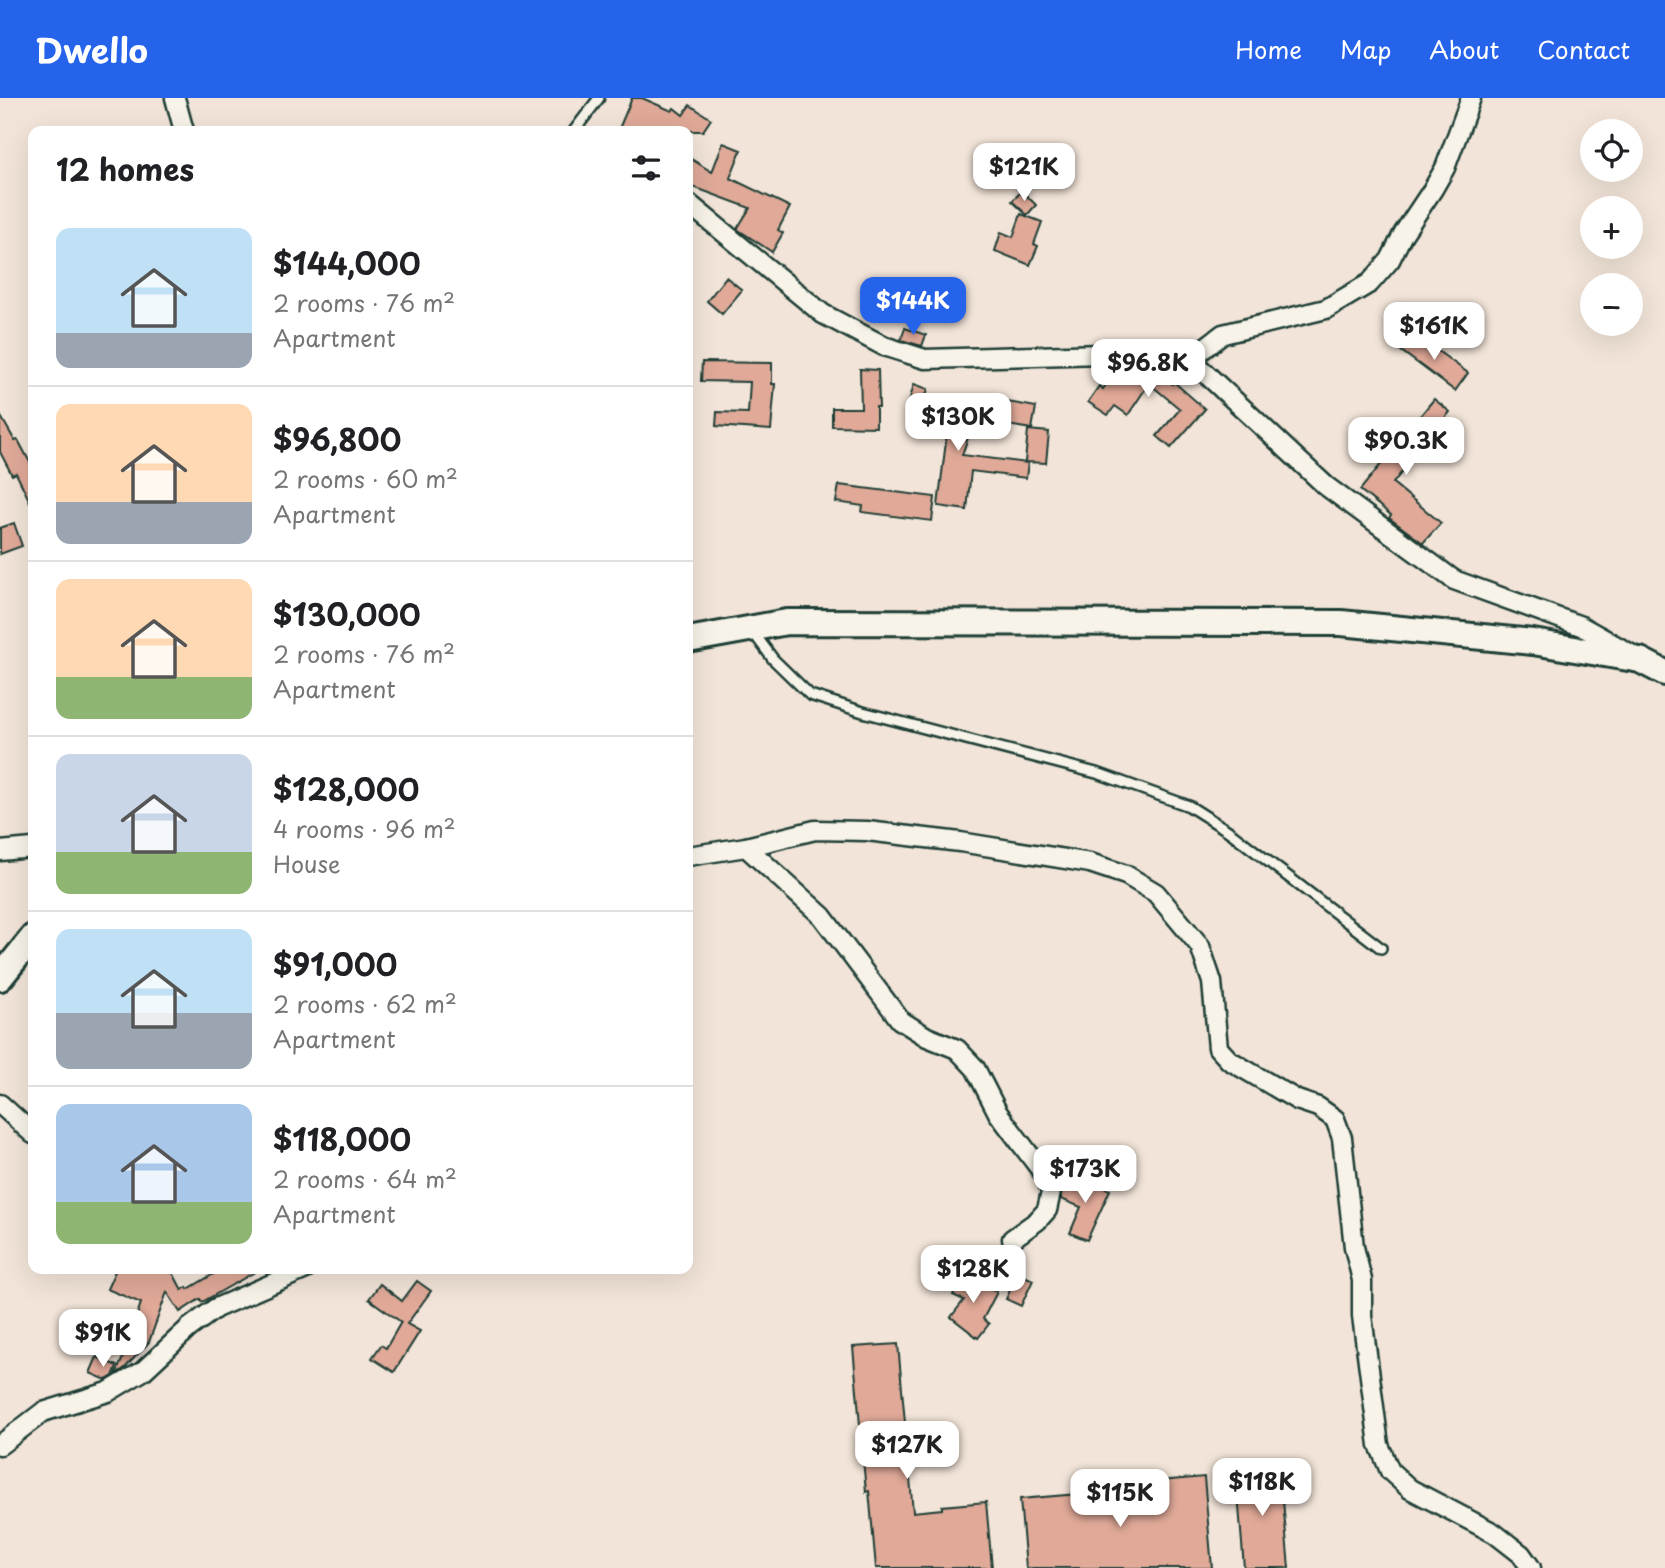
<!DOCTYPE html>
<meta charset="utf-8">
<style>
:root{--surface:#fff;--page:#f2f2f2;--text:#202124;--muted:#757577;--line:#e0e0e0;--accent:#2563eb}
body{margin:0;font-family:"Playpen Sans",sans-serif;background:var(--page);color:var(--text);height:100vh;display:flex;flex-direction:column;font-size:26px;white-space:nowrap}
*{box-sizing:border-box;margin:0}
p{font-size:23px;color:var(--muted)}
.icon{flex:none;width:38px;height:38px;fill:none;stroke:currentColor;stroke-width:2;stroke-linecap:round;stroke-linejoin:round}
.map{position:relative;flex:1;overflow:hidden}
.side{position:absolute;left:28px;top:28px;width:665px;height:1148px;display:flex;flex-direction:column;background:var(--surface);border-radius:14px;box-shadow:0 7px 28px #0002}
.side>*{flex:none}
.tools{position:absolute;left:1580px;top:21px;display:grid;gap:14px}
.tools a{display:grid;place-items:center;width:63px;height:63px;border-radius:50%;background:var(--surface);box-shadow:0 7px 28px #0002;font-size:35px}
.price{position:absolute;translate:-50% -60px;padding:0 16px;border-radius:14px;background:#fff;color:#222;font-size:23px;line-height:46px;filter:drop-shadow(0 2px 4px #0008)}
.price::after{content:'';position:absolute;left:50%;top:42px;width:21px;height:16px;margin-left:-10px;background:inherit;clip-path:polygon(0 0,100% 0,50% 100%)}
.price.current{background:var(--accent);color:#fff}
ul{padding:0;list-style:none}
li{display:flex;align-items:center;gap:21px;height:175px;padding:0 28px}
li+li{border-top:2px solid var(--line)}
li span{display:grid;place-items:center;flex:none;width:196px;height:140px;border-radius:14px;color:#555}
li>.icon{margin-inline-start:auto}
span .icon{width:84px;height:84px;fill:#fffc;stroke-width:1}
li b{font-size:30px}
h2{display:flex;justify-content:space-between;align-items:center;height:84px;padding:0 28px;font-size:30px}
header{display:flex;align-items:center;gap:42px;box-sizing:border-box;height:98px;padding:0 35px;background:var(--accent);color:#fff}
header strong{font-size:33px}
nav{display:flex;gap:38px;margin-inline-start:auto;font-size:24px}
.map>svg:first-child{display:block}
</style>
<header>
<strong>Dwello</strong>
<nav><a>Home</a><a>Map</a><a>About</a><a>Contact</a></nav>
</header>
<div class="map">
<svg width="1665" height="1470" viewBox="0 0 1665 1470">
<rect width="100%" height="100%" fill="#f2e4d8"/>
<filter id="ink" filterUnits="userSpaceOnUse"><feTurbulence type="fractalNoise" baseFrequency=".0143" numOctaves="2"/><feDisplacementMap in="SourceGraphic" scale="14" xChannelSelector="R" yChannelSelector="G"/><feConvolveMatrix kernelMatrix="1 2 1 2 8 2 1 2 1" color-interpolation-filters="sRGB"/></filter>
<g filter="url(#ink)">
<!-- building -->
<g fill="#e0a998" stroke="#1f3d34" stroke-width="2">
<polygon points="632,0 642,0 672,13 674,10 683,17 690,7 711,21 703,33 618,33"/>
<polygon points="723,45 741,52 730,80 790,109 778,132 783,135 772,154 737,131 750,110 688,87 688,59 712,74"/>
<polygon points="1022,93 1036,107 1027,117 1012,103"/>
<polygon points="1021,116 1042,124 1034,146 1038,148 1030,167 995,153 1001,134 1013,139"/>
<polygon points="726,179 742,192 722,216 707,203"/>
<polygon points="905,230 926,237 922,248 901,242"/>
<polygon points="1413,235 1468,275 1455,293 1400,252"/>
<polygon points="702,264 772,265 772,286 775,286 771,332 716,328 717,314 748,315 750,284 701,283"/>
<polygon points="1144,266 1173,286 1174,284 1205,311 1171,350 1157,338 1180,311 1151,287 1148,287 1128,317 1115,308 1108,317 1088,304 1099,288 1103,291 1117,269 1132,279 1135,274 1126,267"/>
<polygon points="860,271 878,272 879,309 876,309 876,329 832,328 832,310 861,310"/>
<polygon points="914,286 928,291 923,308 973,325 962,357 1028,365 1026,380 971,373 967,412 938,408 947,335 908,323 913,305 909,304"/>
<polygon points="979,299 1036,309 1032,331 975,322"/>
<polygon points="1434,301 1450,314 1393,385 1441,425 1423,445 1389,420 1391,417 1360,392"/>
<polygon points="0,317 15,343 18,342 33,370 33,410 16,375 12,377 0,354"/>
<polygon points="1028,332 1049,334 1046,365 1025,364"/>
<polygon points="839,387 935,399 932,423 862,414 863,408 836,404"/>
<polygon points="14,425 22,448 0,456 0,430"/>
<polygon points="1065,1081 1089,1091 1093,1084 1110,1092 1087,1142 1070,1135 1081,1109 1061,1101 1061,1089"/>
<polygon points="116,1171 171,1171 182,1192 187,1189 188,1191 222,1171 260,1171 202,1204 200,1201 180,1214 167,1194 149,1244 125,1270 116,1276 132,1238 130,1237 141,1205 107,1191"/>
<polygon points="1018,1175 1033,1182 1021,1208 1006,1201"/>
<polygon points="964,1177 997,1194 983,1221 989,1226 978,1240 951,1219 964,1202 953,1197"/>
<polygon points="417,1183 431,1193 407,1226 420,1233 394,1274 372,1260 381,1247 386,1250 401,1224 369,1201 380,1186 402,1203"/>
<polygon points="898,1246 913,1414 942,1411 942,1408 986,1404 992,1470 876,1470 869,1393 866,1394 853,1249"/>
<polygon points="97,1259 117,1268 113,1278 106,1282 90,1275"/>
<polygon points="1280,1369 1289,1470 1244,1470 1236,1372"/>
<polygon points="1204,1379 1212,1470 1026,1470 1020,1401 1160,1389 1160,1383"/>
</g>
<g fill="none" stroke-linecap="round" stroke-linejoin="round">
<!-- lane casing -->
<g stroke="#1f3d34" stroke-width="14">
<g id="lane">
<polyline points="574,33 599,0"/>
<polyline points="753,534 773,561 810,597 863,614 1100,676 1189,708 1230,734 1381,850"/>
</g>
</g>
<!-- street casing -->
<g stroke="#1f3d34" stroke-width="23">
<g id="street">
<polyline points="175,0 184,33"/>
<polyline points="688,105 823,216 884,248 925,261 1171,254 1190,261 1326,388 1454,482 1581,528 1631,556"/>
<polyline points="1190,261 1223,236 1326,211 1370,185 1390,162 1403,136 1433,91 1445,70 1471,0"/>
<polyline points="746,749 815,732 867,733 960,744 1090,765 1126,777 1156,795 1200,848 1212,884 1218,950 1229,962 1297,1002 1318,1009 1335,1021 1342,1040 1354,1149 1362,1182 1362,1218 1379,1347 1390,1373 1410,1391 1494,1435 1521,1456 1531,1470"/>
<polyline points="0,753 33,750"/>
<polyline points="688,758 746,749 822,818 900,922 927,939 957,951 975,970 998,1015 1047,1080 1051,1094 1047,1112 1037,1123 1012,1141"/>
<polyline points="0,1006 33,1036"/>
<polyline points="0,1347 43,1314 108,1294 143,1273 189,1230 216,1210 306,1171"/>
</g>
</g>
<!-- secondary casing -->
<g stroke="#1f3d34" stroke-width="30">
<g id="secondary">
<polyline points="688,542 787,524 1341,525 1533,544 1640,562 1665,575"/>
<polyline points="0,880 33,839"/>
</g>
</g>
<!-- lane -->
<use href="#lane" stroke="#f7f3e8" stroke-width="9"/>
<!-- street -->
<use href="#street" stroke="#f7f3e8" stroke-width="18"/>
<!-- secondary -->
<use href="#secondary" stroke="#f7f3e8" stroke-width="24"/>
</g>
</g>
</svg>
<div class="tools">
<a><svg class="icon" aria-label="locate" viewBox="0 0 24 24"><circle cx="12" cy="12" r="6"/><path d="M12 2v4M12 18v4M2 12h4M18 12h4"/></svg></a>
<a>+</a>
<a>−</a>
</div>
<b class="price" style="left:1024px;top:105px">$121K</b>
<b class="price current" style="left:913px;top:239px">$144K</b>
<b class="price" style="left:1434px;top:264px">$161K</b>
<b class="price" style="left:1148px;top:301px">$96.8K</b>
<b class="price" style="left:958px;top:355px">$130K</b>
<b class="price" style="left:1406px;top:379px">$90.3K</b>
<b class="price" style="left:1085px;top:1107px">$173K</b>
<b class="price" style="left:973px;top:1207px">$128K</b>
<b class="price" style="left:103px;top:1271px">$91K</b>
<b class="price" style="left:907px;top:1383px">$127K</b>
<b class="price" style="left:1262px;top:1420px">$118K</b>
<b class="price" style="left:1120px;top:1431px">$115K</b>
<section class="side">
<h2>12 homes<svg class="icon" aria-label="filters" viewBox="0 0 24 24"><path d="M4 7h16M4 17h16"/><circle cx="9" cy="7" r="2"/><circle cx="15" cy="17" r="2"/></svg></h2>
<ul>
<li><span style="background:linear-gradient(#bfe0f5 75%,#9aa5b1 0)"><svg class="icon" aria-label="home" viewBox="0 0 24 24"><path d="M3 11l9-7 9 7M6 9v11h12V9"/></svg></span><div><b>$144,000</b><p>2 rooms · 76 m²</p><p>Apartment</p></div></li>
<li><span style="background:linear-gradient(#ffd9b3 70%,#9aa5b1 0)"><svg class="icon" aria-label="home" viewBox="0 0 24 24"><path d="M3 11l9-7 9 7M6 9v11h12V9"/></svg></span><div><b>$96,800</b><p>2 rooms · 60 m²</p><p>Apartment</p></div></li>
<li><span style="background:linear-gradient(#ffd9b3 70%,#8fb573 0)"><svg class="icon" aria-label="home" viewBox="0 0 24 24"><path d="M3 11l9-7 9 7M6 9v11h12V9"/></svg></span><div><b>$130,000</b><p>2 rooms · 76 m²</p><p>Apartment</p></div></li>
<li><span style="background:linear-gradient(#c9d6e8 70%,#8fb573 0)"><svg class="icon" aria-label="home" viewBox="0 0 24 24"><path d="M3 11l9-7 9 7M6 9v11h12V9"/></svg></span><div><b>$128,000</b><p>4 rooms · 96 m²</p><p>House</p></div></li>
<li><span style="background:linear-gradient(#bfe0f5 60%,#9aa5b1 0)"><svg class="icon" aria-label="home" viewBox="0 0 24 24"><path d="M3 11l9-7 9 7M6 9v11h12V9"/></svg></span><div><b>$91,000</b><p>2 rooms · 62 m²</p><p>Apartment</p></div></li>
<li><span style="background:linear-gradient(#a9c7e8 70%,#8fb573 0)"><svg class="icon" aria-label="home" viewBox="0 0 24 24"><path d="M3 11l9-7 9 7M6 9v11h12V9"/></svg></span><div><b>$118,000</b><p>2 rooms · 64 m²</p><p>Apartment</p></div></li>
</ul>
</section>
</div>
